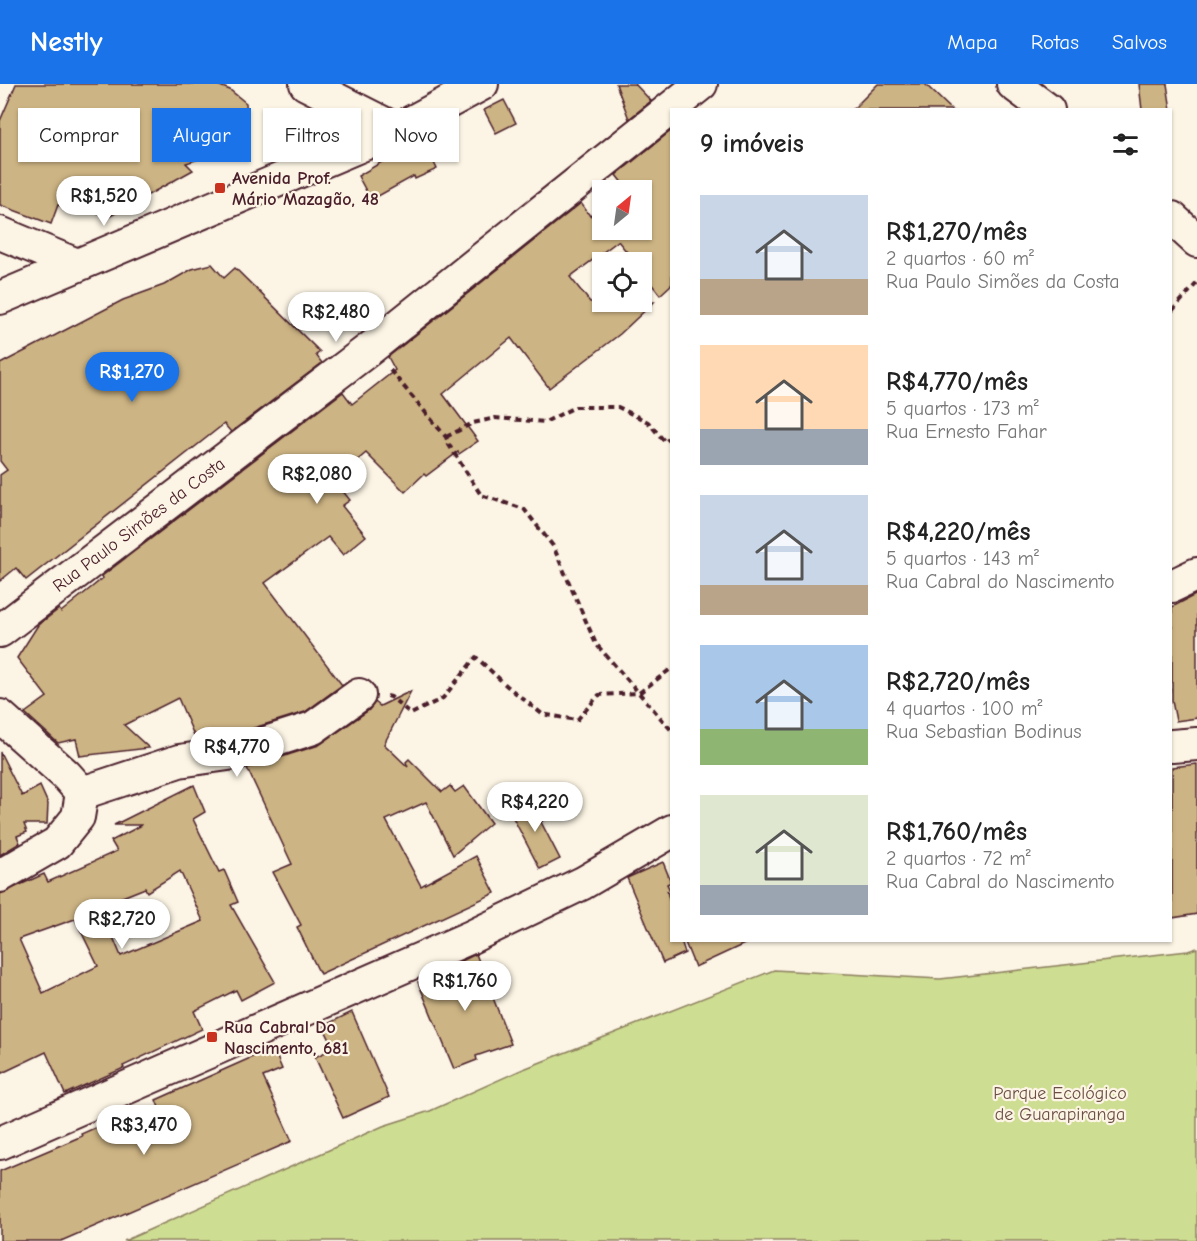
<!DOCTYPE html>
<html lang="pt">
<meta charset="utf-8">
<style>
:root{--surface:#fff;--page:#f6f6f6;--text:#222;--muted:#767676;--accent:#1a73e8}
body{margin:0;font-family:"Comic Neue",sans-serif;background:var(--page);color:var(--text);height:100vh;display:flex;flex-direction:column;font-size:22px;white-space:nowrap}
*{box-sizing:border-box;margin:0}
p{font-size:20px;color:var(--muted)}
.icon{flex:none;width:33px;height:33px;fill:none;stroke:currentColor;stroke-width:2;stroke-linecap:round;stroke-linejoin:round}
.map{position:relative;flex:1;overflow:hidden}
.drawer{position:absolute;left:670px;top:24px;width:502px;height:834px;display:flex;flex-direction:column;background:var(--surface);border-radius:0px;box-shadow:0 2px 4px #0004}
.drawer>*{flex:none}
.banner{position:absolute;left:18px;top:24px;width:562px;height:54px;display:flex;gap:12px}
.needle{width:39px;rotate:29deg}
.tools{position:absolute;left:592px;top:96px;display:grid;gap:12px}
.tools a{display:grid;place-items:center;width:60px;height:60px;border-radius:0px;background:var(--surface);box-shadow:0 2px 4px #0004;font-size:30px}
.price{position:absolute;translate:-50% -51px;padding:0 14px;border-radius:21px;background:#fff;color:#222;font-size:20px;line-height:39px;filter:drop-shadow(0 2px 3px #0008)}
.price::after{content:'';position:absolute;left:50%;top:36px;width:18px;height:14px;margin-left:-9px;background:inherit;clip-path:polygon(0 0,100% 0,50% 100%)}
.price.on{background:var(--accent);color:#fff}
ul{padding:0;list-style:none}
li{display:flex;align-items:center;gap:18px;height:150px;padding:0 30px}
li span{display:grid;place-items:center;flex:none;width:168px;height:120px;border-radius:0px;color:#555}
li>.icon{margin-inline-start:auto}
span .icon{width:72px;height:72px;fill:#fffc;stroke-width:1}
li b{font-size:26px}
h2{display:flex;justify-content:space-between;align-items:center;height:72px;padding:0 30px;font-size:26px}
.pill{padding:0 21px;border-radius:0px;background:var(--surface);box-shadow:0 2px 4px #0004;font-size:21px;line-height:54px}
.pill.on{background:var(--accent);color:#fff}
header{display:flex;align-items:center;gap:36px;box-sizing:border-box;height:84px;padding:0 30px;background:var(--accent);color:#fff}
header strong{font-size:28px}
nav{display:flex;gap:33px;margin-inline-start:auto;font-size:21px}
.map>svg:first-child{display:block}
</style>
<header>
<strong>Nestly</strong>
<nav><a>Mapa</a><a>Rotas</a><a>Salvos</a></nav>
</header>
<div class="map">
<svg width="1197" height="1157" viewBox="0 0 1197 1157">
<rect width="100%" height="100%" fill="#fcf5e5"/>
<filter id="ink" filterUnits="userSpaceOnUse"><feTurbulence type="fractalNoise" baseFrequency=".0167" numOctaves="2"/><feDisplacementMap in="SourceGraphic" scale="12" xChannelSelector="R" yChannelSelector="G"/><feConvolveMatrix kernelMatrix="1 2 1 2 8 2 1 2 1" color-interpolation-filters="sRGB"/></filter>
<g filter="url(#ink)">
<!-- green -->
<polygon fill="#cddd91" stroke="#8c7e5e" stroke-width="1.5" points="1197,864 1197,1157 124,1157 383,1042 430,1027 521,986 774,886 940,895 1188,867"/>
<!-- building -->
<g fill="#cdb484" stroke="#4a1f2b" stroke-width="1.5" fill-rule="evenodd">
<polygon points="16,0 215,0 230,6 246,19 247,40 238,63 186,79 193,86 105,135 101,129 83,129 58,121 51,140 0,121 0,37"/>
<polygon points="616,0 635,0 651,17 629,35"/>
<polygon points="878,0 925,0 952,26 852,26"/>
<polygon points="1139,0 1167,0 1171,26 1142,26"/>
<polygon points="504,16 516,39 496,49 484,26"/>
<polygon points="672,46 672,200 660,211 642,188 642,178 635,178 618,157 570,193 590,218 654,218 620,250 549,304 511,254 443,310 478,357 459,370 458,368 426,392 424,390 405,408 366,369 334,396 350,416 342,422 366,452 343,471 328,453 265,499 342,601 305,628 231,651 196,656 178,614 124,641 149,664 80,672 76,655 58,659 25,629 47,613 17,574 38,541 59,525 61,528 103,494 102,492 343,308 352,320 395,286 388,273 581,119 590,132 603,122 603,146 642,146 642,106 625,106 627,105 616,91"/>
<polygon points="422,54 437,85 415,95 414,92 371,116 358,92 402,66 401,64"/>
<polygon points="212,180 224,194 235,184 320,268 316,271 322,279 231,348 224,340 26,496 16,484 0,497 0,391 7,386 0,377 0,280 123,216 164,201 192,185"/>
<polygon points="1197,510 1197,634 1176,637 1172,617 1172,523"/>
<polygon points="411,607 384,660 408,683 406,678 409,675 442,708 450,702 455,708 464,702 491,739 453,771 426,718 386,736 421,802 476,772 495,809 320,890 297,843 301,841 273,788 292,780 247,684 319,661 369,626 375,618 380,622"/>
<polygon points="0,668 22,712 40,702 48,720 47,740 24,740 27,748 17,752 20,759 0,771"/>
<polygon points="1197,680 1197,830 1172,834 1172,683"/>
<path d="M 194,701 L 205,728 L 193,735 L 219,788 L 224,786 L 238,818 L 231,821 L 275,898 L 241,916 L 236,906 L 194,927 L 202,945 L 123,982 L 124,984 L 65,1010 L 46,968 L 0,990 L 0,810 L 44,790 L 48,798 L 117,767 L 111,757 L 142,741 L 114,741 ZM 180,787 L 203,837 L 121,872 L 100,822 L 145,804 L 147,808 ZM 75,835 L 98,882 L 43,909 L 19,855 Z"/>
<polygon points="528,713 546,734 541,738 560,775 540,785 510,728"/>
<polygon points="663,778 671,798 667,800 670,806 667,807 672,826 672,856 681,856 685,869 663,879 627,794"/>
<polygon points="684,856 753,856 695,883"/>
<polygon points="476,870 511,960 476,972 477,976 454,985 418,898"/>
<polygon points="352,928 389,1013 343,1034 315,973 334,964 323,942"/>
<polygon points="273,964 282,985 263,993 292,1057 61,1157 0,1157 0,1087 82,1052 81,1050 108,1038 112,1047 160,1026 156,1016"/>
</g>
<g fill="none" stroke-linecap="round" stroke-linejoin="round">
<!-- minor casing -->
<g stroke="#4a1f2b" stroke-width="36">
<g id="minor">
<polyline points="306,0 397,46"/>
<polyline points="1013,0 1048,26"/>
<polyline points="1172,134 1197,157"/>
<polyline points="0,149 77,181"/>
<polyline points="0,214 397,46 482,0"/>
<polyline points="1172,502 1197,490"/>
<polyline points="0,547 372,263 701,0"/>
<polyline points="0,632 66,691 82,709"/>
<polyline points="1172,662 1197,660"/>
<polyline points="82,709 179,677 235,669 313,644 359,611"/>
<polyline points="0,792 57,759 78,733 82,709"/>
<polyline points="0,1059 471,853 583,799 672,747"/>
</g>
</g>
<!-- path -->
<g stroke="#4a1f2b" stroke-width="4" stroke-dasharray="6 4.5" stroke-linecap="butt">
<polyline points="1172,227 1197,199"/>
<polyline points="390,286 446,353 449,361 481,411 524,425 553,462 596,560 639,609 672,584"/>
<polyline points="446,353 473,339 495,334 545,338 575,323 618,323 648,338 665,358 672,352"/>
<polyline points="387,612 391,613 411,630 443,614 476,573 507,602 542,630 577,636 599,611 639,609 672,647"/>
</g>
<!-- minor -->
<use href="#minor" stroke="#fcf5e5" stroke-width="32"/>
</g>
</g>
<!-- markers -->
<g fill="#c8321e" stroke="#fcf5e5" stroke-width="2">
<rect x="214" y="98" width="12" height="12" rx="3"/>
<rect x="206" y="947" width="12" height="12" rx="3"/>
</g>
<g text-anchor="middle" dominant-baseline="central" stroke-width="4.5" stroke-linejoin="round" paint-order="stroke">
<!-- poi labels -->
<g font-size="18" font-weight="bold" fill="#4a1f2b" stroke="#fcf5e5" text-anchor="start">
<text x="232" y="94">Avenida Prof.<tspan x="232" dy="21">Mário Mazagão, 48</tspan></text>
<text x="224" y="943">Rua Cabral Do<tspan x="224" dy="21">Nascimento, 681</tspan></text>
</g>
<!-- street labels -->
<g font-size="18" fill="#4a1f2b" stroke="#fcf5e5">
<text transform="translate(139 441) rotate(-37)">Rua Paulo Simões da Costa</text>
</g>
<!-- park labels -->
<g font-size="18" fill="#6b4e44" stroke="#fcf5e5">
<text x="1060" y="1009">Parque Ecológico<tspan x="1060" dy="21">de Guarapiranga</tspan></text>
</g>
</g>
</svg>
<div class="tools">
<a><svg class="needle" viewBox="-14 -14 28 28"><path d="M0-13l5 13h-10z" fill="#e53935"/><path d="M0 13l5-13h-10z" fill="#767676"/></svg></a>
<a><svg class="icon" aria-label="locate" viewBox="0 0 24 24"><circle cx="12" cy="12" r="6"/><path d="M12 2v4M12 18v4M2 12h4M18 12h4"/></svg></a>
</div>
<b class="price" style="left:104px;top:143px">R$1,520</b>
<b class="price" style="left:336px;top:259px">R$2,480</b>
<b class="price on" style="left:132px;top:319px">R$1,270</b>
<b class="price" style="left:317px;top:421px">R$2,080</b>
<b class="price" style="left:237px;top:694px">R$4,770</b>
<b class="price" style="left:535px;top:749px">R$4,220</b>
<b class="price" style="left:122px;top:866px">R$2,720</b>
<b class="price" style="left:465px;top:928px">R$1,760</b>
<b class="price" style="left:144px;top:1072px">R$3,470</b>
<div class="banner">
<a class="pill">Comprar</a>
<a class="pill on">Alugar</a>
<a class="pill">Filtros</a>
<a class="pill">Novo</a>
</div>
<section class="drawer">
<h2>9 imóveis<svg class="icon" aria-label="filters" viewBox="0 0 24 24"><path d="M4 7h16M4 17h16"/><circle cx="9" cy="7" r="2"/><circle cx="15" cy="17" r="2"/></svg></h2>
<ul>
<li><span style="background:linear-gradient(#c9d6e8 70%,#b9a48a 0)"><svg class="icon" aria-label="home" viewBox="0 0 24 24"><path d="M3 11l9-7 9 7M6 9v11h12V9"/></svg></span><div><b>R$1,270/mês</b><p>2 quartos · 60 m²</p><p>Rua Paulo Simões da Costa</p></div></li>
<li><span style="background:linear-gradient(#ffd9b3 70%,#9aa5b1 0)"><svg class="icon" aria-label="home" viewBox="0 0 24 24"><path d="M3 11l9-7 9 7M6 9v11h12V9"/></svg></span><div><b>R$4,770/mês</b><p>5 quartos · 173 m²</p><p>Rua Ernesto Fahar</p></div></li>
<li><span style="background:linear-gradient(#c9d6e8 75%,#b9a48a 0)"><svg class="icon" aria-label="home" viewBox="0 0 24 24"><path d="M3 11l9-7 9 7M6 9v11h12V9"/></svg></span><div><b>R$4,220/mês</b><p>5 quartos · 143 m²</p><p>Rua Cabral do Nascimento</p></div></li>
<li><span style="background:linear-gradient(#a9c7e8 70%,#8fb573 0)"><svg class="icon" aria-label="home" viewBox="0 0 24 24"><path d="M3 11l9-7 9 7M6 9v11h12V9"/></svg></span><div><b>R$2,720/mês</b><p>4 quartos · 100 m²</p><p>Rua Sebastian Bodinus</p></div></li>
<li><span style="background:linear-gradient(#dfe7d0 75%,#9aa5b1 0)"><svg class="icon" aria-label="home" viewBox="0 0 24 24"><path d="M3 11l9-7 9 7M6 9v11h12V9"/></svg></span><div><b>R$1,760/mês</b><p>2 quartos · 72 m²</p><p>Rua Cabral do Nascimento</p></div></li>
</ul>
</section>
</div>
